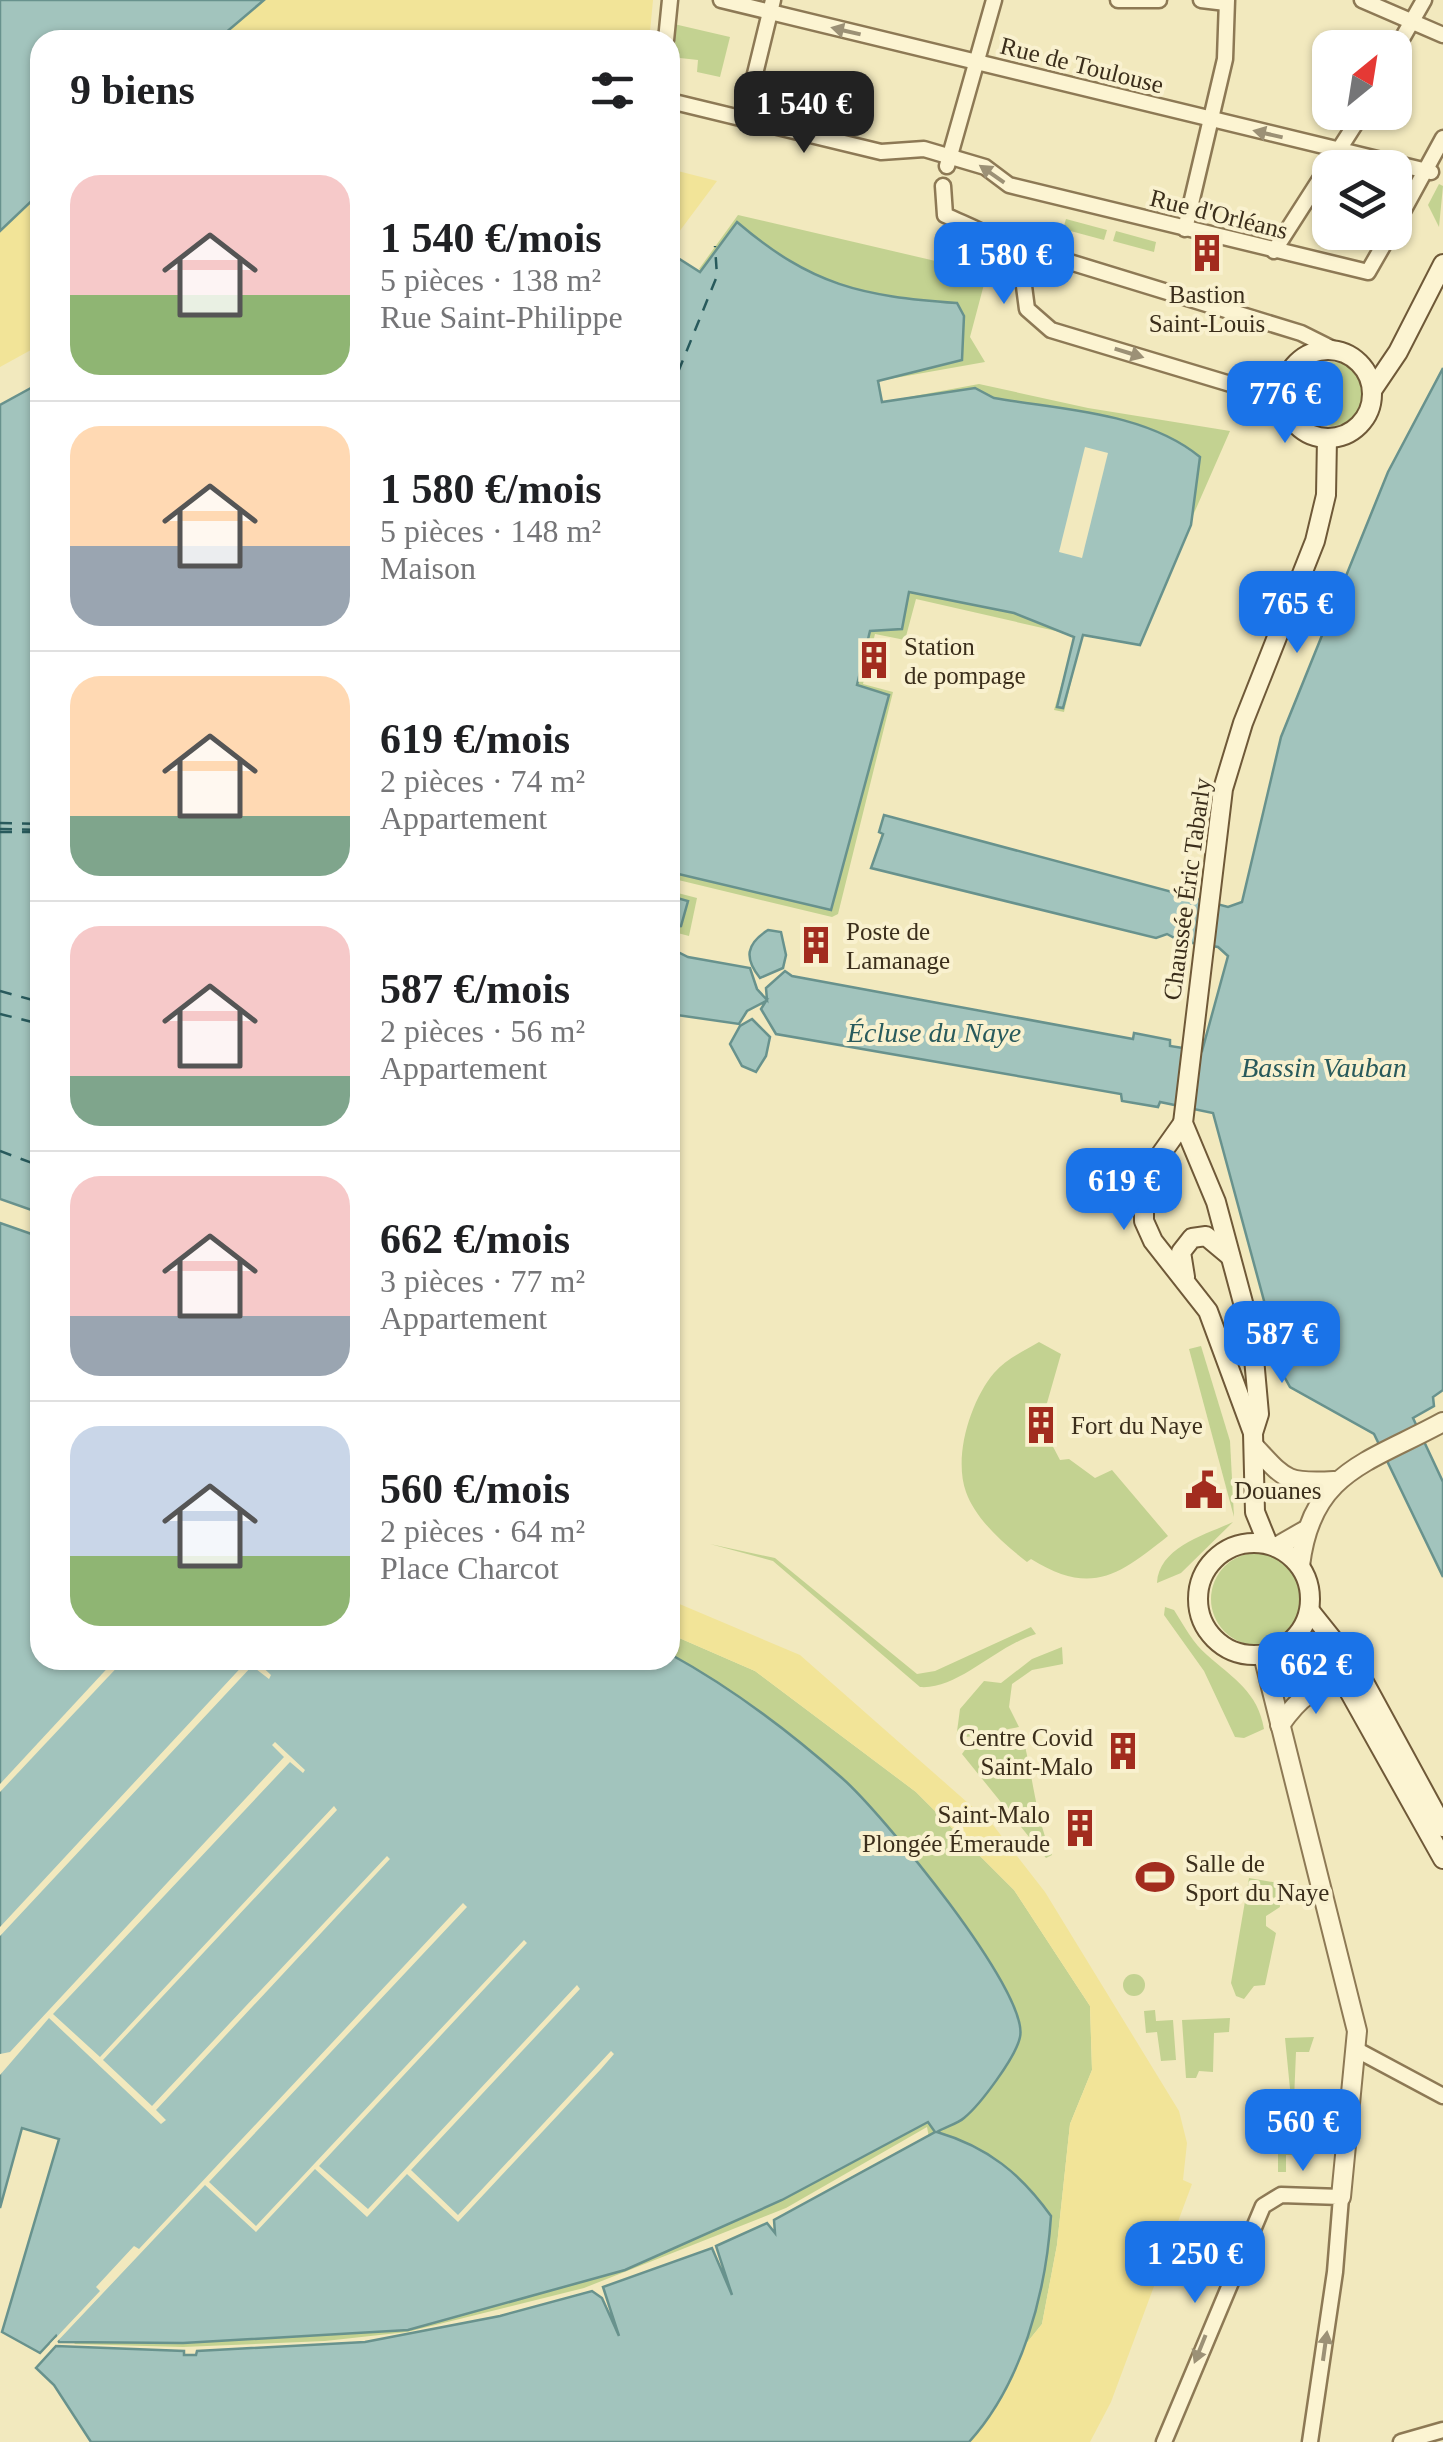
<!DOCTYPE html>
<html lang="fr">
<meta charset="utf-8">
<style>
:root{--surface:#fff;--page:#f6f6f6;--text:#202124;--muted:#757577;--line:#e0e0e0;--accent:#1a73e8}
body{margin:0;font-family:"Times New Roman",serif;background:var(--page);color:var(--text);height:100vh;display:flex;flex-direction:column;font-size:38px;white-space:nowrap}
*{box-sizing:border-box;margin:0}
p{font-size:32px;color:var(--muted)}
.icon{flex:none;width:55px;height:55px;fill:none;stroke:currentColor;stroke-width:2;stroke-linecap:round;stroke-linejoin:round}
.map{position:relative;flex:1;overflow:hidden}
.side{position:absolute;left:30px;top:30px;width:650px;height:1640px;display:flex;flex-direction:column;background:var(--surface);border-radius:30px;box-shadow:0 2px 8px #0004}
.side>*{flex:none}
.needle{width:65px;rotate:30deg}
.buttons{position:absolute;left:1312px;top:30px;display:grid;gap:20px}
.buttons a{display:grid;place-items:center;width:100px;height:100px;border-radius:20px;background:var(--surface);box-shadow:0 2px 8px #0004;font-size:50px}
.price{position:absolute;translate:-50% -85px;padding:0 22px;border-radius:20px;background:var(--accent);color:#fff;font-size:32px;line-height:65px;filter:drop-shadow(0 2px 5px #0008)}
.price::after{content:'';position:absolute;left:50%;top:60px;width:30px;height:22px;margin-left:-15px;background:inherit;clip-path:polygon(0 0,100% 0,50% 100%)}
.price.active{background:#222;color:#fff}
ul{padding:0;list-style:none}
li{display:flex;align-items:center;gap:30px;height:250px;padding:0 40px}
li+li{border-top:2px solid var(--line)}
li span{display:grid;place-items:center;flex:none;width:280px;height:200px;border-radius:30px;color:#555}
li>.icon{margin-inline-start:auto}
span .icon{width:120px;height:120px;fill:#fffc;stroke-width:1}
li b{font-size:42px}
h2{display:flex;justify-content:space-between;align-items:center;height:120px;padding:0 40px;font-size:42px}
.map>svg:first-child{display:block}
</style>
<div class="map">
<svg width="1443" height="2442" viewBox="0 0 1443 2442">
<rect width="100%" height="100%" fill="#f2e9be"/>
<!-- green -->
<g fill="#c3d291">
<polygon points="674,24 730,37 720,77 697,72 698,60 671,57"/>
<polygon points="1439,184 1443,186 1439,227 1428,205"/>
<polygon points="738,215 987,273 970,337 985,362 878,381 882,402 979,384 1088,408 1230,431 1138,641 1083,632 1064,712 1054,710 1075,638 1069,634 916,599 905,640 875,634 863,684 893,692 838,914 832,917 670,878 670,823 872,407 699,269"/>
<polygon points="1066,219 1107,230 1104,240 1063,229"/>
<polygon points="1116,231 1156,242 1154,252 1113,241"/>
<circle cx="1332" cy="394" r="32"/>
<polygon points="670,891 697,898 689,936 670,931"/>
<path d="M 1039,1342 L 1061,1354 L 1047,1403 L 1038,1415 L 1040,1438 L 1049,1439 L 1060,1460 L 1069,1459 L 1095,1478 L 1112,1470 L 1168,1536 C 1118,1576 1091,1596 1031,1559 L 1027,1562 C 1004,1544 976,1520 966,1492 C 953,1456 971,1400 994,1373 C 1006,1359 1024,1351 1039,1342 Z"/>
<polygon points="1201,1346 1230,1441 1234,1517 1189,1349"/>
<path d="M 1233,1522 L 1181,1573 L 1157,1583 C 1159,1547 1205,1535 1233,1522 Z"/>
<path d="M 710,1544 L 775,1558 L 917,1674 L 935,1671 L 1031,1627 L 1036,1634 C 996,1646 958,1690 920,1687 L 773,1561 Z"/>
<circle cx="1257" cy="1599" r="46"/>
<path d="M 1165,1607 L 1174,1610 C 1184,1626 1193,1643 1207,1655 C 1233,1678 1258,1692 1264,1729 L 1244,1738 L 1235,1737 L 1204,1671 L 1164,1615 Z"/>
<polygon points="670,1634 755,1671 916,1792 1014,1890 1090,2006 1092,2070 1070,2124 1057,2245 1042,2324 979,2402 927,2127 786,2208 584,2288 407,2332 325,2341 183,2347 74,2344 118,2304 670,1660"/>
<polygon points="1062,1647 1063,1664 1032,1670 1012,1684 1009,1707 1019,1727 956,1739 960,1709 984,1681 1001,1683 1032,1659"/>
<polygon points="1291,1658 1308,1660 1330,1677 1306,1681 1280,1697 1281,1667"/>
<path d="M 1022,1734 C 1033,1775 1035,1816 1052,1855 L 1046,1858 L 962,1754 L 967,1747 Z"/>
<polygon points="1249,1878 1278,1883 1280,1907 1266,1916 1266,1926 1276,1933 1265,1985 1254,1986 1244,1999 1236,1996 1231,1983"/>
<circle cx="1134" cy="1985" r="11"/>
<polygon points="1155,2010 1156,2021 1173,2020 1176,2060 1161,2061 1157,2032 1146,2033 1144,2011"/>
<polygon points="1230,2018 1229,2032 1214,2033 1213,2072 1199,2071 1196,2078 1186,2078 1182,2020"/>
<polygon points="1314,2037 1309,2052 1296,2052 1294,2100 1291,2099 1285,2038"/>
<polygon points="1287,2118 1294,2118 1293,2155 1286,2155 1286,2172 1278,2172 1278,2129"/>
</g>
<!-- sand -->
<g fill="#f2e498">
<polygon points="0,0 653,0 650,32 638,40 40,40 40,345 0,367"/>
<polygon points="670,169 717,181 670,244"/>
<polygon points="670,1600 800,1655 993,1825 1045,1892 1179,2111 1187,2143 1183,2180 1192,2184 1111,2402 1090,2442 935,2442 979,2402 1042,2324 1057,2245 1070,2124 1092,2070 1090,2006 1014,1890 916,1792 755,1671 670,1634"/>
</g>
<!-- water -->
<g fill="#a2c4bd" stroke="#68928d" stroke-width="2.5">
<polygon points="0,0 264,0 217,40 40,40 40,193 0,231"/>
<path d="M 737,222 C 812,286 861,296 957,303 L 964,316 L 962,360 L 878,381 L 882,402 L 975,388 L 994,398 C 1062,410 1145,412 1200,457 L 1191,525 L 1140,645 L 1083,635 L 1063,708 L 1057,707 L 1074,637 L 1014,613 L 909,592 L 902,629 L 870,631 L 857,685 L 889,695 L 831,910 L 670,872 L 670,253 L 700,272 Z"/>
<polygon points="1443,368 1443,1390 1433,1397 1434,1406 1413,1418 1443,1482 1443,1577 1374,1434 1290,1387 1285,1378 1213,1113 1160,1102 1158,1107 1122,1101 1121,1094 776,1034 761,1009 766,1001 747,1011 739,1024 670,1014 670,948 688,957 750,968 757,989 767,1000 766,988 785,971 792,976 1133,1039 1134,1033 1170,1040 1170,1046 1202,1051 1228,956 1218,947 1180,941 1167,934 1156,938 871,868 883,834 879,832 884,815 1228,907 1242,902 1281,737 1388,472"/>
<polygon points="40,383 40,1213 0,1199 0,405"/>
<polygon points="670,896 688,901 681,926 670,927"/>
<path d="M 768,930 L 781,932 L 786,955 L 783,968 L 760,978 C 744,958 746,944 768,930 Z"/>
<polygon points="752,1019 770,1037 766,1056 756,1072 742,1066 730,1044 740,1026"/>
<path d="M 0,1223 L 40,1237 L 40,1660 L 670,1660 L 670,1654 C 732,1688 789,1731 842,1778 C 880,1811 1030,1992 1020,2037 C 1016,2057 980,2105 964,2118 C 957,2124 945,2127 937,2132 C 988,2147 1021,2174 1051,2216 C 1046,2293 1022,2384 969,2442 L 91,2442 L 54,2385 L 36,2368 L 56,2346 L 184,2351 L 184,2355 L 196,2355 L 197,2351 L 365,2342 L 500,2316 L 592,2291 L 602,2298 L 619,2336 L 603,2287 L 712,2248 L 732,2295 L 716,2246 L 767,2223 L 775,2233 L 774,2220 L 935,2132 L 928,2122 L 782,2200 L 625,2270 L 408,2330 L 183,2343 L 59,2342 L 56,2336 L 40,2353 L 2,2332 L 59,2139 L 22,2128 L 0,2208 Z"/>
</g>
<!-- pier -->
<g fill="#f2e9be">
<polygon points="1085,447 1108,453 1082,558 1059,552"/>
<polygon points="115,1660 124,1660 0,1792 0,1784"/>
<polygon points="248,1660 255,1660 271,1675 269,1679 252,1666 0,1936 0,1927"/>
<polygon points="275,1742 305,1770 303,1773 290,1762 53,2014 100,2057 334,1806 337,1810 103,2060 152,2106 387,1856 390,1859 156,2110 166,2120 161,2124 49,2018 0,2075 0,2054 10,2052 284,1757 272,1745"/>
<polygon points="463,1903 467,1907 209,2182 256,2226 524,1940 527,1943 319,2166 368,2209 577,1985 580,1989 411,2170 458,2215 611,2051 614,2054 601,2069 458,2222 407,2174 367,2217 315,2169 256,2232 205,2185 52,2347 50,2344 100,2291 96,2287 134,2246 139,2249"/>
</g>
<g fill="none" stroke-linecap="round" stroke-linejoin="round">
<!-- ferry -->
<g stroke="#285a5c" stroke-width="2.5" stroke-dasharray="12 10" stroke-linecap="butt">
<polyline points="670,392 717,276 715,246"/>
<polyline points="0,823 40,824"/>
<polyline points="0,829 40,830"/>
<polyline points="0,832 40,832"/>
<polyline points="0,991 40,1002"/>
<polyline points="0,1014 40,1024"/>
<polyline points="0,1151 40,1166"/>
</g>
<!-- minor casing -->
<g stroke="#8d7955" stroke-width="19">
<g id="minor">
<polyline points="721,0 1431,172"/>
<polyline points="1118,0 1159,0"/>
<polyline points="1201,0 1226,3"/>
<polyline points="1362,0 1443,35"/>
<polyline points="666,40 670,0"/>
<polyline points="1395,51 1424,0"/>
<polyline points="670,101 881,152 924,149 985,167 1009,185 1368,272 1391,232"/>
<polyline points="744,119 773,0"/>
<polyline points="947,166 994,0"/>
<path d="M 943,186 L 945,215 C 976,230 1007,237 1022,271"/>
<polyline points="1395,226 1443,138"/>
<polyline points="1185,229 1225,59 1227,0"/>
<polyline points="1274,251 1363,112"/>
<polyline points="1285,404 1267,395 1051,330 1027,309 1022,271 1035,258 1050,256 1301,333 1333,349"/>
<polyline points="1357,2050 1443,2096"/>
<polyline points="1164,2442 1263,2206 1281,2195 1341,2197 1335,2272 1310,2442"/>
<polyline points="1401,2442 1443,2430"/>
</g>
</g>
<!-- tertiary casing -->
<g stroke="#8d7955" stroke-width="22">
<g id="tertiary">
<path d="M 1254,1446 C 1285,1479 1285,1484 1334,1481"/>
<polyline points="1276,1547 1304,1531"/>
<path d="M 1300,1566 C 1311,1471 1368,1463 1443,1422"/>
<polyline points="1263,1655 1357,2031 1341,2197"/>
<path d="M 1280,1725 C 1296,1702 1318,1678 1348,1687"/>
</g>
</g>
<!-- secondary casing -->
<g stroke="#6f5938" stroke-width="22">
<g id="secondary">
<circle cx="1328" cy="394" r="44"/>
<polyline points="1373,389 1398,352 1443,264"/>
<polyline points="1183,1123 1144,1178 1144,1221 1153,1241 1208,1311 1253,1433"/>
<polyline points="1185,1277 1181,1252 1192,1238 1206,1236 1230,1256"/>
<circle cx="1254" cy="1599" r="56"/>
<polyline points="1268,1544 1255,1512 1253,1433 1259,1414 1252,1336 1216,1202 1183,1123 1223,789 1243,723 1315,541 1326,495 1327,438"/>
<polyline points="1310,1611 1358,1671 1443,1827"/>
<polyline points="1287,1645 1319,1654 1335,1666 1443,1859"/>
</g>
</g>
<!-- minor -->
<use href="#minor" stroke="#fcf4d2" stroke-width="14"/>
<!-- tertiary -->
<use href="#tertiary" stroke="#fcf4d2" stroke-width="18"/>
<!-- secondary -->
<use href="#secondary" stroke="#fcf4d2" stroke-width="18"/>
</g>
<!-- one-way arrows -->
<defs><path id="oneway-solid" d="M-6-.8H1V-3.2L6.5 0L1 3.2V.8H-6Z" transform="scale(2.5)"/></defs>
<g fill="#9c9176">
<use href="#oneway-solid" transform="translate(846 31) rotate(-167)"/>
<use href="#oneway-solid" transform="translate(1268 134) rotate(-167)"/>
<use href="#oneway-solid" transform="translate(992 174) rotate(-145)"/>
<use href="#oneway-solid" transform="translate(1129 353) rotate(17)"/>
<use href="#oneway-solid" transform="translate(1325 2346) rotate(-82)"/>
<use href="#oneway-solid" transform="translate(1200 2349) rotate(112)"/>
</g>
<!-- icons -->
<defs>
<g id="building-bare" transform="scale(3)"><path d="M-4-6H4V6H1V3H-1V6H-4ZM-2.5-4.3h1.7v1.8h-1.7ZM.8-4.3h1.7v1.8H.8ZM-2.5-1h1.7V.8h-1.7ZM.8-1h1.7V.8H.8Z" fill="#a22c1e" stroke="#f9f1cf" stroke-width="2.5" paint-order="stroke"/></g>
<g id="civic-bare" transform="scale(3)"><path d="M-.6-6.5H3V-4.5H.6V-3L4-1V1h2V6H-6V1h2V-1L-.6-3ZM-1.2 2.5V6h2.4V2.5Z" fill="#a22c1e" stroke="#f9f1cf" stroke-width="2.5" paint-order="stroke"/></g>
<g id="stadium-bare" transform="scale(3)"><path d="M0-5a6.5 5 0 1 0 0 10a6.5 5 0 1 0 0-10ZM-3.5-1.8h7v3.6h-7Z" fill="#a22c1e" stroke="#f9f1cf" stroke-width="2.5" paint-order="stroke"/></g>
</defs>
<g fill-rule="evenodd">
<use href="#building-bare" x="1207" y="253"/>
<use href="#building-bare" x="874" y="660"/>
<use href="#building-bare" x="816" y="945"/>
<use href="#building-bare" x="1041" y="1425"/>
<use href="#civic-bare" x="1204" y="1490"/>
<use href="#building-bare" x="1123" y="1751"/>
<use href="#building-bare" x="1080" y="1828"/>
<use href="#stadium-bare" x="1155" y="1877"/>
</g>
<g text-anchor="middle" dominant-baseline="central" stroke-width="8" stroke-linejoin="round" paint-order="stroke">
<!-- street labels -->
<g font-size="25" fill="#3b2e1b" stroke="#f9f1cf">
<text transform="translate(1082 65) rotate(14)">Rue de Toulouse</text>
<text transform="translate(1219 214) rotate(14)">Rue d'Orléans</text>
<text transform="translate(1187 889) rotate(-82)">Chaussée Éric Tabarly</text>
</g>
<!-- poi labels -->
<g font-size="25" fill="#3b2e1b" stroke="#f9f1cf" text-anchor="start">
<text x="1207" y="294" text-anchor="middle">Bastion<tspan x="1207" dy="29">Saint-Louis</tspan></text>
<text x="904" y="646">Station<tspan x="904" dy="29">de pompage</tspan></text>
<text x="846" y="931">Poste de<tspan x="846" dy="29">Lamanage</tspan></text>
<text x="1071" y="1425">Fort du Naye</text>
<text x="1234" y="1490">Douanes</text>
<text x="1093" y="1737" text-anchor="end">Centre Covid<tspan x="1093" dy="29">Saint-Malo</tspan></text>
<text x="1050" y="1814" text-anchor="end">Saint-Malo<tspan x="1050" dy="29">Plongée Émeraude</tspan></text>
<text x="1185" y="1863">Salle de<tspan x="1185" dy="29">Sport du Naye</tspan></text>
</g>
<!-- water labels -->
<g font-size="28" font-style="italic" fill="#285a5c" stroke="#f9f1cf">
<text x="934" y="1032">Écluse du Naye</text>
<text x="1324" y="1067">Bassin Vauban</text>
</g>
</g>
</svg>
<div class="buttons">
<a><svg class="needle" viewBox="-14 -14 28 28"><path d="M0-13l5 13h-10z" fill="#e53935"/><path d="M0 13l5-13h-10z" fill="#757577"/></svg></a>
<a><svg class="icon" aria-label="layers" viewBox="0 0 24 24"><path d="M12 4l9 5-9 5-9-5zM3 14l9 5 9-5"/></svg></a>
</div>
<b class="price active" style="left:804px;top:156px">1 540 €</b>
<b class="price" style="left:1004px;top:307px">1 580 €</b>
<b class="price" style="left:1285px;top:446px">776 €</b>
<b class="price" style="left:1297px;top:656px">765 €</b>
<b class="price" style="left:1124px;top:1233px">619 €</b>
<b class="price" style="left:1282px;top:1386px">587 €</b>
<b class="price" style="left:1316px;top:1717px">662 €</b>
<b class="price" style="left:1303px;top:2174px">560 €</b>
<b class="price" style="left:1195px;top:2306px">1 250 €</b>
<section class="side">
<h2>9 biens<svg class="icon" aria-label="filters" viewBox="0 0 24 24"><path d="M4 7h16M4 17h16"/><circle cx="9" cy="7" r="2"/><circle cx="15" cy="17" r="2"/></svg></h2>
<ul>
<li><span style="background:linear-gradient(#f6c9c9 60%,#8fb573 0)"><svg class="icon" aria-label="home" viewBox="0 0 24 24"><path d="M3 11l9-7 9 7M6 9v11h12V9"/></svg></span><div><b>1 540 €/mois</b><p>5 pièces · 138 m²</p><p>Rue Saint-Philippe</p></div></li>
<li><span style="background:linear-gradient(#ffd9b3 60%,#9aa5b1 0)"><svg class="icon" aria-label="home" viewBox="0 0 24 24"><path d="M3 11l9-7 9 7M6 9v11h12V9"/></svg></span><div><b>1 580 €/mois</b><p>5 pièces · 148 m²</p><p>Maison</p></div></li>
<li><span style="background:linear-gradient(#ffd9b3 70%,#7fa58c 0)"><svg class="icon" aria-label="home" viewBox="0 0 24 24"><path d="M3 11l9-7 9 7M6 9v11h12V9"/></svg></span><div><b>619 €/mois</b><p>2 pièces · 74 m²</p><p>Appartement</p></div></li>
<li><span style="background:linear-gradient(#f6c9c9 75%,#7fa58c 0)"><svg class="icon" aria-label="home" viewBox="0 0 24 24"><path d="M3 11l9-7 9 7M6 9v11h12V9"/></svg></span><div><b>587 €/mois</b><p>2 pièces · 56 m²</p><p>Appartement</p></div></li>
<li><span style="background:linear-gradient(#f6c9c9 70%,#9aa5b1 0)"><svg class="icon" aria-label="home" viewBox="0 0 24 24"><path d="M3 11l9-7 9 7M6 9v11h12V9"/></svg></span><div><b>662 €/mois</b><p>3 pièces · 77 m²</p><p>Appartement</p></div></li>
<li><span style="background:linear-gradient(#c9d6e8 65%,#8fb573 0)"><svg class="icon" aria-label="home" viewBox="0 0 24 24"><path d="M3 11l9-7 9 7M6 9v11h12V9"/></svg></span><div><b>560 €/mois</b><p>2 pièces · 64 m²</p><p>Place Charcot</p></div></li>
</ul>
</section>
</div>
